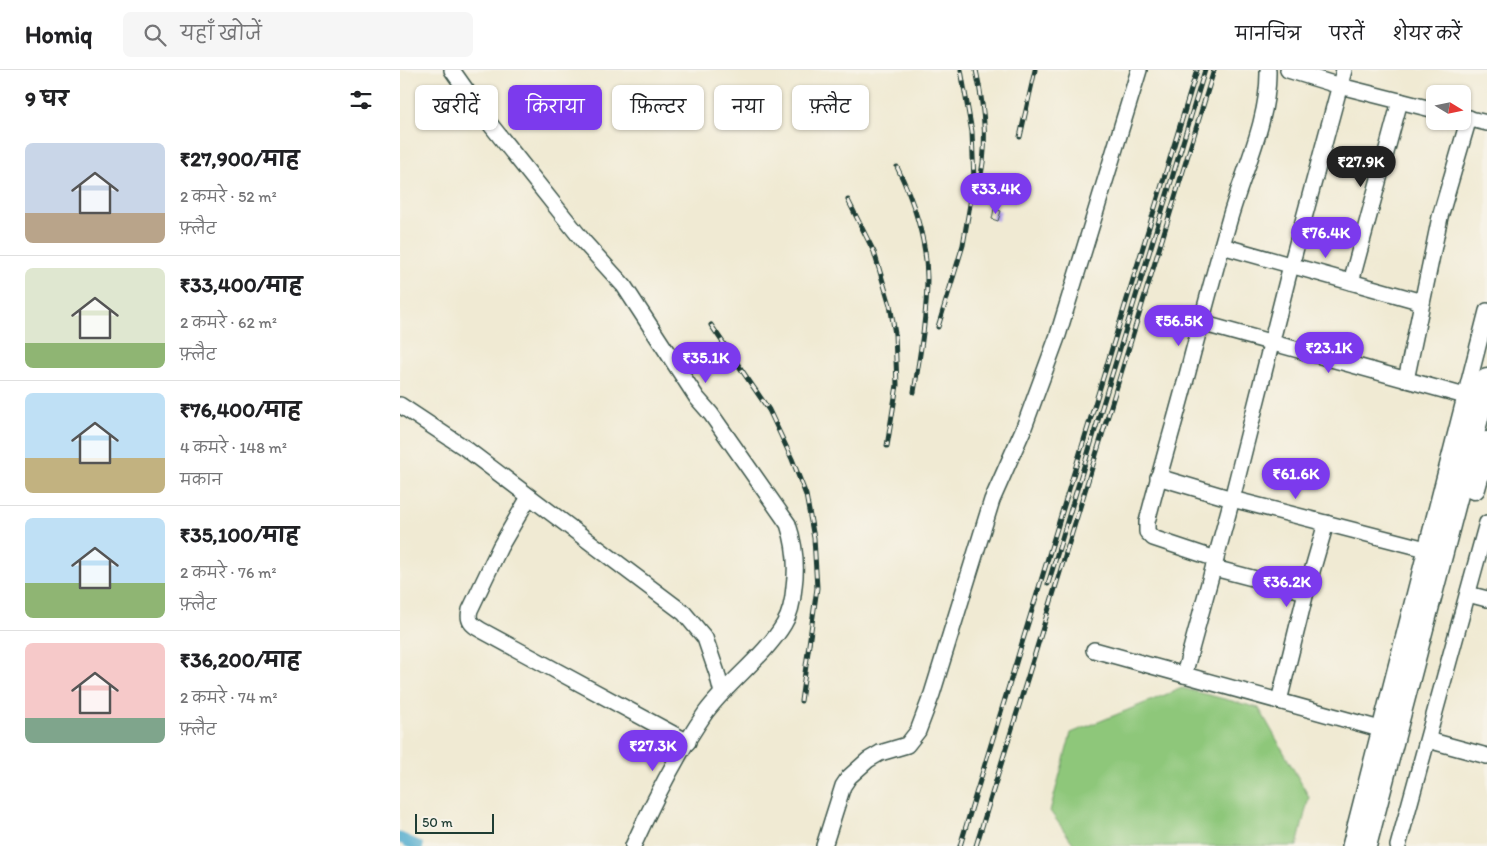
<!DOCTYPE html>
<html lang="hi">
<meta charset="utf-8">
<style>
:root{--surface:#fff;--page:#f6f6f6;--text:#202124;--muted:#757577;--line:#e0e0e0;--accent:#7c3aed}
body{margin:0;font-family:Itim,"Playpen Sans Deva",sans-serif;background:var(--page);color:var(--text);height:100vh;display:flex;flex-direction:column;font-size:19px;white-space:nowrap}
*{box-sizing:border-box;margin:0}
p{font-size:16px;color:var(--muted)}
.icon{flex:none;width:28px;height:28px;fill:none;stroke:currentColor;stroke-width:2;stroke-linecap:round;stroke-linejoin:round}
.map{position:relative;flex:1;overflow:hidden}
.panel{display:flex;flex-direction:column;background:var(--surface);width:400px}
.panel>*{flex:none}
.banner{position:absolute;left:15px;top:15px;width:475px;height:45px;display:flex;gap:10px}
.needle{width:32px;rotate:100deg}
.fabs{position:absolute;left:1026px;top:15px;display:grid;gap:10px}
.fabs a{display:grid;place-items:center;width:45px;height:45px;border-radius:8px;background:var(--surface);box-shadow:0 1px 4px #0004;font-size:25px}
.scale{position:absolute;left:15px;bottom:12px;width:79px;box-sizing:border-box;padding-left:5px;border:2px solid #1f3d34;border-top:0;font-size:14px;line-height:18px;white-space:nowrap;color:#1f3d34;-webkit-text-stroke:4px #f7f3e8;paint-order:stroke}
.price{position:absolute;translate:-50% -42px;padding:0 11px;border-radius:18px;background:var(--accent);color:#fff;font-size:16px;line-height:32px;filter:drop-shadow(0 1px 2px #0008)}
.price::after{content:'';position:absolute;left:50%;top:30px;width:15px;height:11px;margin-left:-8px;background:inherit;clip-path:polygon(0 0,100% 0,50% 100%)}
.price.selected{background:#222;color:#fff}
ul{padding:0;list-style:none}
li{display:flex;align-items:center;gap:15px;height:125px;padding:0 25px}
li+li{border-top:1px solid var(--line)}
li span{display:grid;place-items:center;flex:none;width:140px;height:100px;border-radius:8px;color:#555}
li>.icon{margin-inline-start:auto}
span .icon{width:60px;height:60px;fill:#fffc;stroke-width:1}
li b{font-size:21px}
h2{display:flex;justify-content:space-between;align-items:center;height:60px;padding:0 25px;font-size:21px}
.pill{padding:0 18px;border-radius:8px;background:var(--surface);box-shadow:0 1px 4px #0004;font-size:18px;line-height:45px}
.pill.selected{background:var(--accent);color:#fff}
header{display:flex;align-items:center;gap:30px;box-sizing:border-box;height:70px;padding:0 25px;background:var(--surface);border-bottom:1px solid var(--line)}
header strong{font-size:24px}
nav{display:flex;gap:28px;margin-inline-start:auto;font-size:18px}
.search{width:350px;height:45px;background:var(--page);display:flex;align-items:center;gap:12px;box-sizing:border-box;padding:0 18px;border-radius:8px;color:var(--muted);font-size:19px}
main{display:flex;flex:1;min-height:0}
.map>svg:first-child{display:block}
</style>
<header>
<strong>Homiq</strong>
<div class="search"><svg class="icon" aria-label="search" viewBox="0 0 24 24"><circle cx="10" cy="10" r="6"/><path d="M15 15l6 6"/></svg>यहाँ खोजें</div>
<nav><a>मानचित्र</a><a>परतें</a><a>शेयर करें</a></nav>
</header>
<main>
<section class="panel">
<h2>9 घर<svg class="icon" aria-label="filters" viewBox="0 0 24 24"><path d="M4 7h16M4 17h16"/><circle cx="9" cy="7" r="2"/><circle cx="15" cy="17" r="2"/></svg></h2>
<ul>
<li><span style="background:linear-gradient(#c9d6e8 70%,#b9a48a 0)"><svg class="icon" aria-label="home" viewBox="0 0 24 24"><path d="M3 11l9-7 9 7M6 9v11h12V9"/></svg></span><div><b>₹27,900/माह</b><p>2 कमरे · 52 m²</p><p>फ़्लैट</p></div></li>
<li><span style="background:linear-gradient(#dfe7d0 75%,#8fb573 0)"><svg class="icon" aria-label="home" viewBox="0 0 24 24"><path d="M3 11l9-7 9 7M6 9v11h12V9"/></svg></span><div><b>₹33,400/माह</b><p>2 कमरे · 62 m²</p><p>फ़्लैट</p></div></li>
<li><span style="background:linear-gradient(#bfe0f5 65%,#c2b280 0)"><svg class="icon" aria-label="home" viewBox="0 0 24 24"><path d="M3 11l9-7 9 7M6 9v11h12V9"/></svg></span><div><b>₹76,400/माह</b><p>4 कमरे · 148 m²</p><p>मकान</p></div></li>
<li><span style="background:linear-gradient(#bfe0f5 65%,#8fb573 0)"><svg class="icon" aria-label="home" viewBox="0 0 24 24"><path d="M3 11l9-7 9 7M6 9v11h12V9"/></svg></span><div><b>₹35,100/माह</b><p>2 कमरे · 76 m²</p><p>फ़्लैट</p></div></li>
<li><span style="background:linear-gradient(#f6c9c9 75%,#7fa58c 0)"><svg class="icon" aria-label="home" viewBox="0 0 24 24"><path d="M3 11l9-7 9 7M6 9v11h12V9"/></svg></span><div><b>₹36,200/माह</b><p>2 कमरे · 74 m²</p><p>फ़्लैट</p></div></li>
</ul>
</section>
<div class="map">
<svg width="1087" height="776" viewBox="0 0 1087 776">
<rect width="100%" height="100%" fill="#f7f3e8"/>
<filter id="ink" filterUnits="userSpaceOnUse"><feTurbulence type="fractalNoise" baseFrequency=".02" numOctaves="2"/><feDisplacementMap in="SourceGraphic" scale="10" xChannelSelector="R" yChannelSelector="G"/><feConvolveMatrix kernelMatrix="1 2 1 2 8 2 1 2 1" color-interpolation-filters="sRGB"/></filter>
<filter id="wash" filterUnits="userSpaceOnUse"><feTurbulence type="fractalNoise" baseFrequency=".0096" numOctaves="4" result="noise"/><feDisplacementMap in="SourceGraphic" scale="20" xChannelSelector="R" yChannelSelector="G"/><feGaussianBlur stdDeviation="1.12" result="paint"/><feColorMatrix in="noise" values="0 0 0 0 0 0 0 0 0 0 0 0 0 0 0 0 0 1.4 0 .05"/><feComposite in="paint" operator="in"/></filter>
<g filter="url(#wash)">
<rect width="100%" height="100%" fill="#f0ead3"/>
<!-- green -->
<polygon fill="#8ec77a" stroke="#568257" points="782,618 859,638 909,727 897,776 675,776 650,741 671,663"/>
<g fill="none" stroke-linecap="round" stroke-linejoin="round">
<!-- canal -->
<polyline stroke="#50abce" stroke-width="11" points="0,768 18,776"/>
</g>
<g id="blocks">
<!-- building -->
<polygon fill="#b3a1e9" points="594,139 601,141 598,151 592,149"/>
</g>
</g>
<g filter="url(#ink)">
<use href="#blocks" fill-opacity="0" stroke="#3e574c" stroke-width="1"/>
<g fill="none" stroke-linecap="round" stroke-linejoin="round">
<!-- minor casing -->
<g stroke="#3e574c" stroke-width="18">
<g id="minor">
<path d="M 52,0 L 90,54 L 184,172 L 224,216 L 297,328 L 311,344 L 388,454 C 395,475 397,495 394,517 C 393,530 391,543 384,554 C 365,586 329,611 306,642 C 277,684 254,730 233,776"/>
<polyline points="888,0 940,16 1035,40"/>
<polyline points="1062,47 1087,53"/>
<polyline points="822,176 1022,232"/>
<polyline points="951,212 1000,31"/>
<polyline points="801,253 1065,326"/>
<polyline points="1006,310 1040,147 1069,48"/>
<polyline points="0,335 65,378 284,543 305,568 317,603 322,623"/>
<polyline points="758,407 832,429 1026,479"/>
<path d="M 129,427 L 100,477 L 70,540 C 67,551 72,555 81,560 L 288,672"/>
<path d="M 816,489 L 753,468 L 747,462 L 747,452 C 761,396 778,342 792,286 C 804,241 816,196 829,151 C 843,101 869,52 868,0"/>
<polyline points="814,498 906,522"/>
<polyline points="1068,524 1087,529"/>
<polyline points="694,580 980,659"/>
<polyline points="784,605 832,429 888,207 944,0"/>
<polyline points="879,631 906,522 926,453"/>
<polyline points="1028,670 1087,686"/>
<polyline points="424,776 443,716 449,707 468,690 480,683 507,675 518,661 532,624 592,430 623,360 658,265 739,0"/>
<polyline points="950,776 1087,241"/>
<polyline points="998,776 1087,453"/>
</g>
</g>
<!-- highway casing -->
<g stroke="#3e574c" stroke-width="25">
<g id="highway">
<polyline points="1074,418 1087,373"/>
<polyline points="965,776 1087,310"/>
</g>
</g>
<!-- minor -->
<use href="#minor" stroke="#fff" stroke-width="15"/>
<!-- highway -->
<use href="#highway" stroke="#fff" stroke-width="22"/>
<!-- rail casing -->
<g stroke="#1f3d34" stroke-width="5">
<g id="rail">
<path d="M 576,0 C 585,41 589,81 577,122"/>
<polyline points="620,67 635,0"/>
<path d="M 497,97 C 513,129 527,171 527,208 C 527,246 520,284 514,322"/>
<polyline points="448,130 474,182 490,235 495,264 497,315 487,376"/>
<polyline points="311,255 369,340 392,389 406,425 414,468 417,518 401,631"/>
<polyline points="538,257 563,175 574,111 572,62 561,0"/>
<polyline points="648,514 805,0"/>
<polyline points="560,776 797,0"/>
<polyline points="576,776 814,0"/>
</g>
</g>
<!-- rail -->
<use href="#rail" stroke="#f7f3e8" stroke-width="3" stroke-dasharray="9" stroke-linecap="butt"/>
</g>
</g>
</svg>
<div class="fabs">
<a><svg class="needle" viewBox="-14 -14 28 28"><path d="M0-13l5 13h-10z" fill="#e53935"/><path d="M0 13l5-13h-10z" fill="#757577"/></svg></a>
</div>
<div class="scale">50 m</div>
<b class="price selected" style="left:961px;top:118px">₹27.9K</b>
<b class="price" style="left:596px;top:145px">₹33.4K</b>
<b class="price" style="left:926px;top:189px">₹76.4K</b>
<b class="price" style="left:779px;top:277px">₹56.5K</b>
<b class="price" style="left:929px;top:304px">₹23.1K</b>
<b class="price" style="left:306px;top:314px">₹35.1K</b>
<b class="price" style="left:896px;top:430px">₹61.6K</b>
<b class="price" style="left:887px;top:538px">₹36.2K</b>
<b class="price" style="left:253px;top:702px">₹27.3K</b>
<div class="banner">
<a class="pill">खरीदें</a>
<a class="pill selected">किराया</a>
<a class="pill">फ़िल्टर</a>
<a class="pill">नया</a>
<a class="pill">फ़्लैट</a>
</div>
</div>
</main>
